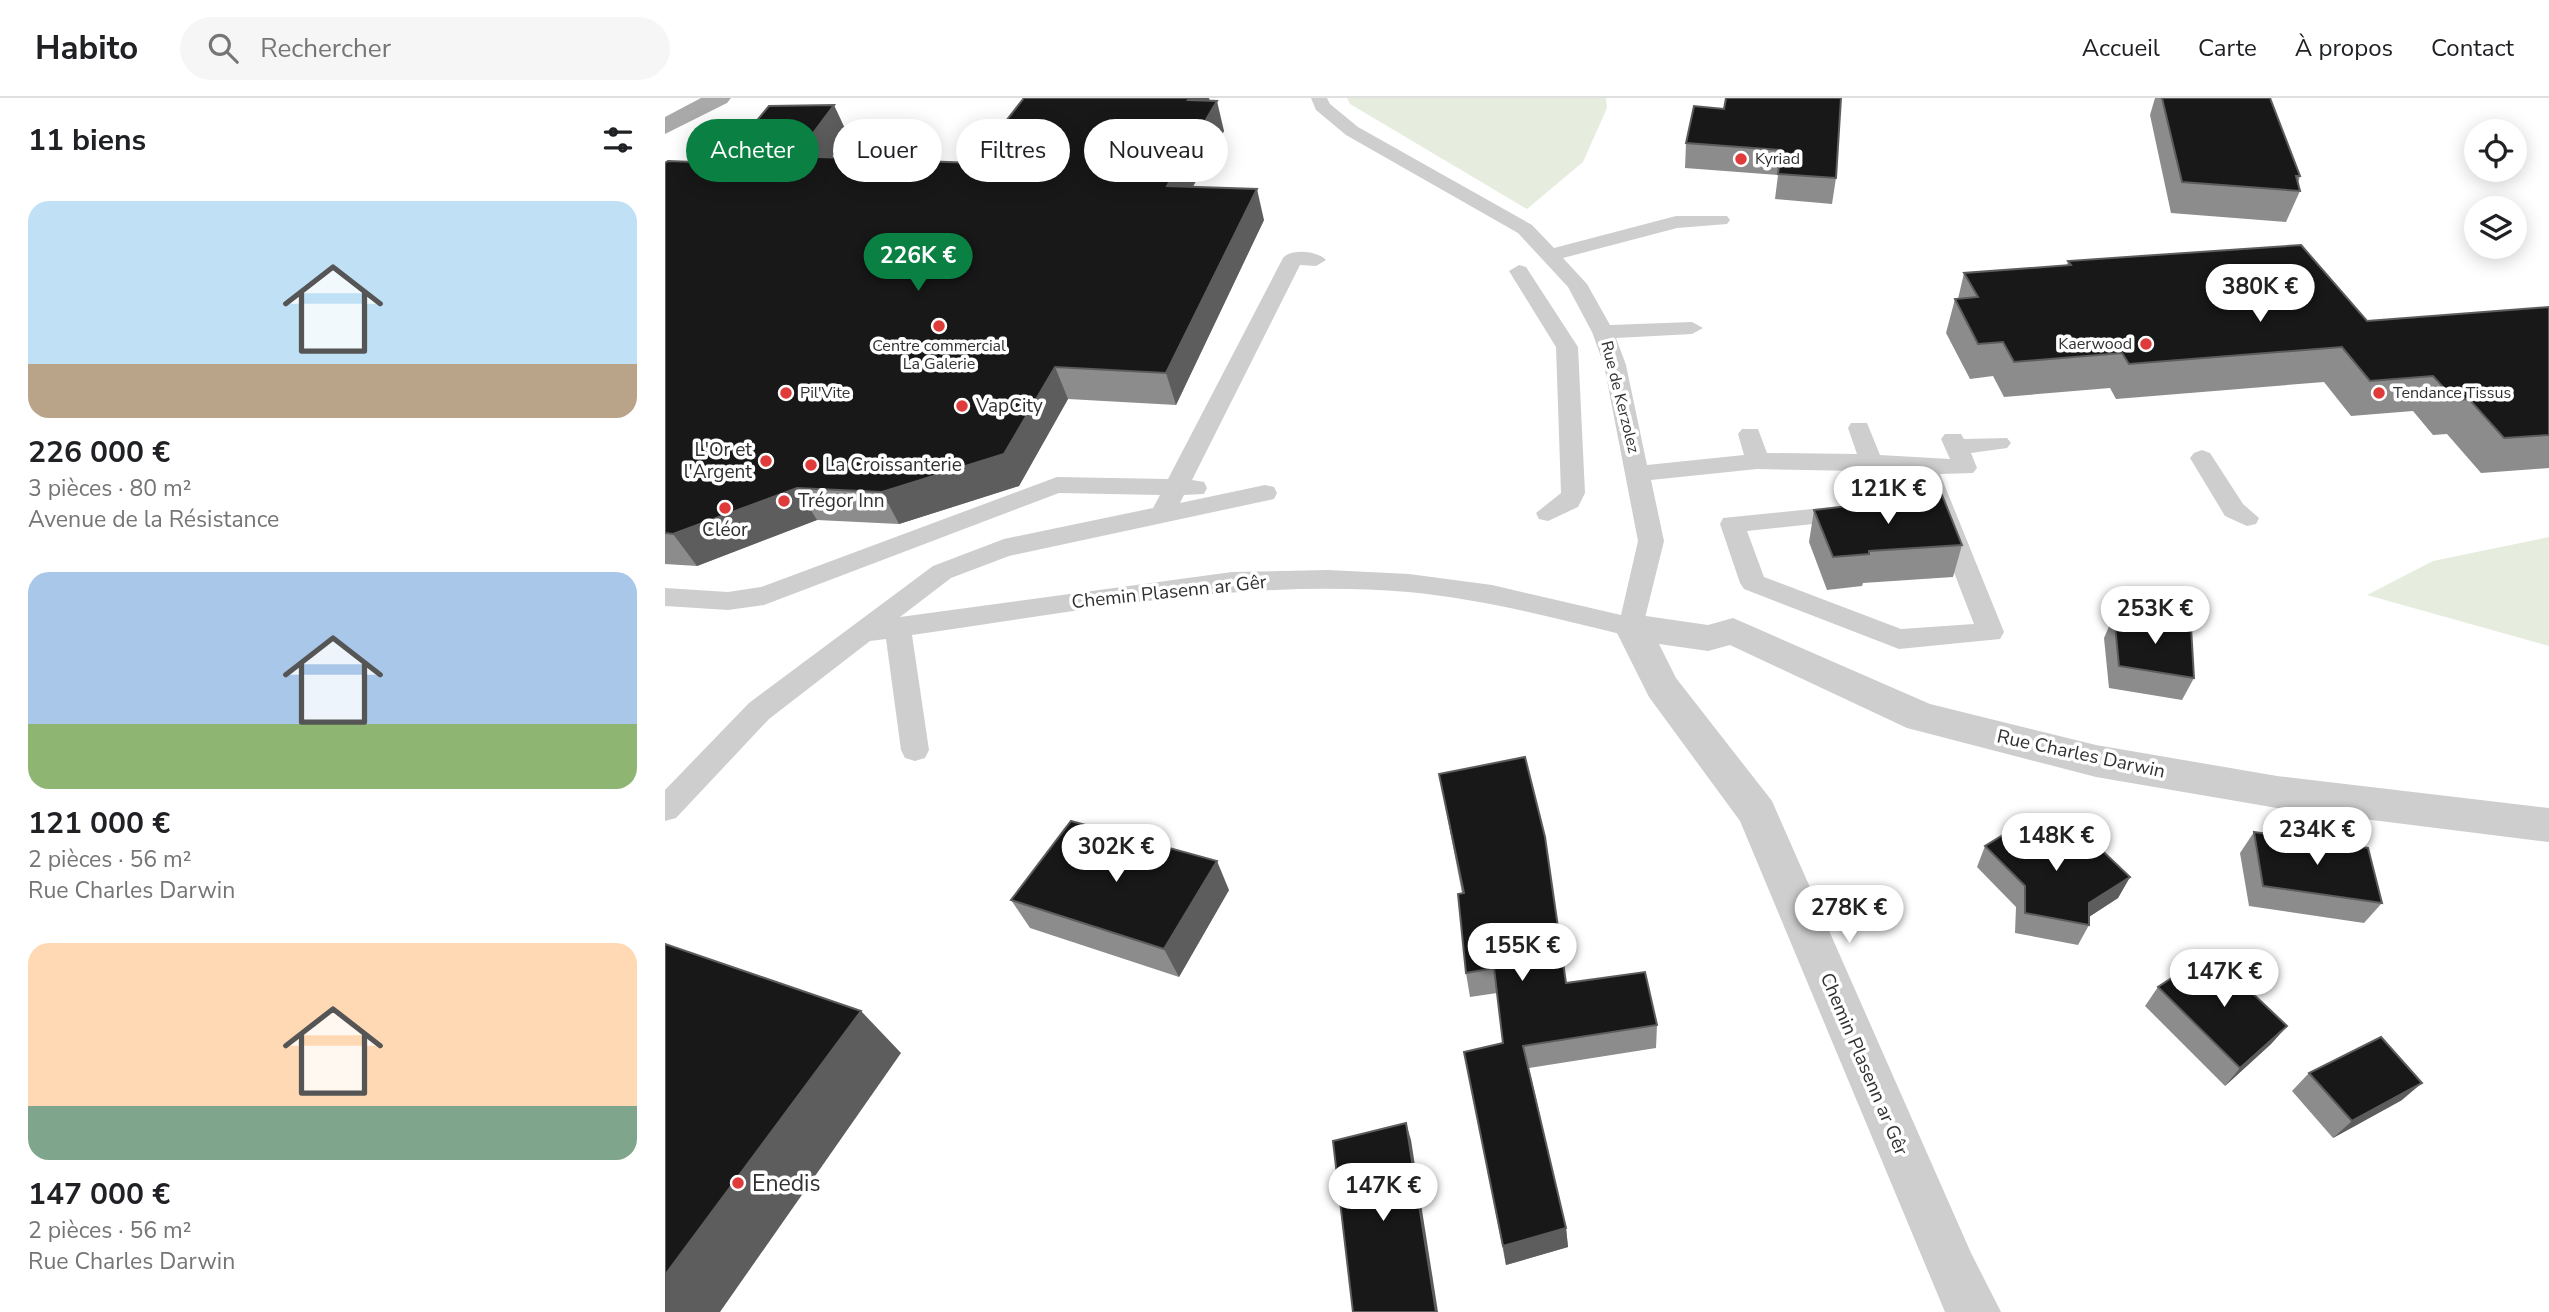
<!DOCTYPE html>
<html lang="fr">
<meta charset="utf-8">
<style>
:root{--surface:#fff;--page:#f6f6f6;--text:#202124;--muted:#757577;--line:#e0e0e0;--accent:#0b8043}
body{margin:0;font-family:"Nunito Sans",sans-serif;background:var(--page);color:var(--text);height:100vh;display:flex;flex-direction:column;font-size:26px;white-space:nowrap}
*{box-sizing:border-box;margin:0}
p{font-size:23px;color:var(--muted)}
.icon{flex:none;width:38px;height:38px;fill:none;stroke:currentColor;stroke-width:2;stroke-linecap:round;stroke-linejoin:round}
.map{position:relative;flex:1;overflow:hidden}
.drawer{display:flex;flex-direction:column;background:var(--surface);width:665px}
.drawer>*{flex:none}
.banner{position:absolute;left:21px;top:21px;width:665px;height:63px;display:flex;gap:14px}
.buttons{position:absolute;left:1799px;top:21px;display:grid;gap:14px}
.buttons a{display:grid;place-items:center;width:63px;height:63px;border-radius:50%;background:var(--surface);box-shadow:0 4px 18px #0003;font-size:35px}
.price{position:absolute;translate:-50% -60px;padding:0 16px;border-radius:24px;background:#fff;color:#222;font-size:23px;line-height:46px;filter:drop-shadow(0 2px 4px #0008)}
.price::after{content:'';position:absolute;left:50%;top:42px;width:21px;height:16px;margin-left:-10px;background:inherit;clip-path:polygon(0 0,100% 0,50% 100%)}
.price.active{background:var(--accent);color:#fff}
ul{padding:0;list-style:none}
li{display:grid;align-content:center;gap:14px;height:371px;padding:0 28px}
li span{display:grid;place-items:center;height:217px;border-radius:21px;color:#555}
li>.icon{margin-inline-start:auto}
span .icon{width:126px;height:126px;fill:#fffc;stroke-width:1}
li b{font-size:30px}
h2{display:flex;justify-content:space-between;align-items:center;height:84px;padding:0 28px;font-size:30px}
.chip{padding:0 24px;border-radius:32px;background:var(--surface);box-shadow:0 4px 18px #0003;font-size:24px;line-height:63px}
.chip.active{background:var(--accent);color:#fff}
header{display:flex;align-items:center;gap:42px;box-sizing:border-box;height:98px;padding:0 35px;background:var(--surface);border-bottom:2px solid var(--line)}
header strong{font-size:33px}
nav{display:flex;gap:38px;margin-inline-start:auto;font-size:24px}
.search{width:490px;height:63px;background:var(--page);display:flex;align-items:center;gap:18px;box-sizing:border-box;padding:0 24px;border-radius:38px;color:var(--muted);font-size:26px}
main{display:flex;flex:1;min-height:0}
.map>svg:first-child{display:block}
</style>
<header>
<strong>Habito</strong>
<div class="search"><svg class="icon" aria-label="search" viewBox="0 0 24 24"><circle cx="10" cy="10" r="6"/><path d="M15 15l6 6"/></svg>Rechercher</div>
<nav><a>Accueil</a><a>Carte</a><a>À propos</a><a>Contact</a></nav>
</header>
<main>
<section class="drawer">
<h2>11 biens<svg class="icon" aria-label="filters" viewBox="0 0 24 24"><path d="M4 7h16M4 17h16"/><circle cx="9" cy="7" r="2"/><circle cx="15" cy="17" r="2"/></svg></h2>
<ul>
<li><span style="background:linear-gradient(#bfe0f5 75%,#b9a48a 0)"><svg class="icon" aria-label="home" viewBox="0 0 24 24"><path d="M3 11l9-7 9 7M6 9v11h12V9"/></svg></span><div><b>226 000 €</b><p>3 pièces · 80 m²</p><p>Avenue de la Résistance</p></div></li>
<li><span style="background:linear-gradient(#a9c7e8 70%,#8fb573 0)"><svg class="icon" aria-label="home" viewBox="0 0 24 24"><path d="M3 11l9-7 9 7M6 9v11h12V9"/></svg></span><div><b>121 000 €</b><p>2 pièces · 56 m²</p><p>Rue Charles Darwin</p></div></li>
<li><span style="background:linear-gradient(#ffd9b3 75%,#7fa58c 0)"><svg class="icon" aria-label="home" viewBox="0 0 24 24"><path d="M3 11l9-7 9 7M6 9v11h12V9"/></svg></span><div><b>147 000 €</b><p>2 pièces · 56 m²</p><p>Rue Charles Darwin</p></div></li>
</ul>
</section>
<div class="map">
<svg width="1884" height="1214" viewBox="0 0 1884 1214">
<rect width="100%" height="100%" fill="#fff"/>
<!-- green -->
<g fill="#e6eddf">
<polygon points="682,0 941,0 942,10 918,64 862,111 685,6"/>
<polygon points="1884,439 1884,548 1702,497 1768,463"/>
</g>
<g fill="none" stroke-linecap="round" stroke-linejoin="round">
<!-- lane -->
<g fill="#cecece" fill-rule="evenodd">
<path d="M 646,0 L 662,0 L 665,6 L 693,29 L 867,127 L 889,150 L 1011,118 L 1062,118 L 1065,122 L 1062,126 L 1012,130 L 898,160 L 922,186 L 945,227 L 1027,224 L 1038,230 L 1027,236 L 951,240 L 961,267 L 982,367 L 1079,357 L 1073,336 L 1077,331 L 1093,331 L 1102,355 L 1192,356 L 1183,330 L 1186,325 L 1202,325 L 1215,357 L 1285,361 L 1276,341 L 1280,336 L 1296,336 L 1299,341 L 1342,340 L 1346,345 L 1342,350 L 1306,355 L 1312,370 L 1308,375 L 1275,376 L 1339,534 L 1335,541 L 1234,551 L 1079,491 L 1075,485 L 1055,426 L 1058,420 L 1186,407 L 1195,409 L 1198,415 L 1195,421 L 1082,433 L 1099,479 L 1236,531 L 1309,526 L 1250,374 L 1092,371 L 986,382 L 999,443 L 976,536 L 967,539 C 893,521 819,501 743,494 C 577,480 412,514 247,537 L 264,652 L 260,660 L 250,663 L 240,660 L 236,652 L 221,541 L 205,543 L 104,621 L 11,720 L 0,723 L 0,692 L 84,605 L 268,468 L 339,441 L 488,410 L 495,397 L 394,395 L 99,507 L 63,512 L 0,508 L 0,490 L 63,494 L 96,489 L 392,379 L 503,381 L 618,160 C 626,150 653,153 661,162 L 651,168 L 635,167 L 527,382 L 539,384 L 542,390 L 539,396 L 519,397 L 515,405 L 600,387 L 609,389 L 612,395 L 609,401 L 344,458 L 286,480 L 235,519 L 567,474 L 663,472 L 744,476 L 827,487 L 956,517 L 973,443 L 939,267 L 927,234 L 903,189 L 853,135 L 681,37 L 651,12 Z"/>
<polygon points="854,167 861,169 913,249 920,395 913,409 883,423 874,421 871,415 896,395 891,249 844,173"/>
<polygon points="1537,352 1545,355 1578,406 1594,420 1591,426 1582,428 1560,418 1525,360 1529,355"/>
</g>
<!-- street -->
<polygon fill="#cecece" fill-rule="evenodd" points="967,516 1043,527 1068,520 1265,606 1431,647 1612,678 1884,710 1884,744 1612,710 1431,679 1242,630 1065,547 1043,553 994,546 1011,580 1107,703 1306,1155 1336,1214 1280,1214 1075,723 984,599 949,529 954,520"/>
<!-- primary -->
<polygon fill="#a9a9a9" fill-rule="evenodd" points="36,0 66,0 62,5 0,36 0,19"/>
</g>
<!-- wall -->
<g fill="#8c8c8c">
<polygon points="1490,0 1605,0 1635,78 1633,85 1635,93 1621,124 1506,115 1485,17"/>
<polygon points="545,3 559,33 527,89 599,122 511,307 403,301 354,388 234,426 152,422 32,468 0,466 0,65 56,65 183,37 167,59 308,65"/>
<polygon points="1059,11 1171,80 1167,106 1110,101 1113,77 1020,70 1021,45"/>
<polygon points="1403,163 1702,223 1884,209 1884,370 1816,375 1782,336 1768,337 1748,313 1686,318 1659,284 1451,301 1445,290 1339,299 1328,278 1305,281 1281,235 1290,201 1293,201 1299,175 1402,167"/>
<polygon points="1149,412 1297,447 1288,479 1198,485 1197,488 1162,492 1144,444"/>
<polygon points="1449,517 1529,580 1517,602 1444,590 1439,540"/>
<polygon points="774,676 901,885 992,927 991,950 864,970 901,1130 903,1149 841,1167 799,954 838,945 832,895 805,899 801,875 797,795"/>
<polygon points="1589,734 1717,805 1699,825 1584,808 1575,755"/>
<polygon points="1320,748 1405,757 1465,779 1453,800 1424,819 1424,827 1413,847 1350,835 1351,809 1312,769"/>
<polygon points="564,792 514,879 365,830 346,802"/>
<polygon points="1493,889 1622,928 1606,946 1560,988 1480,908"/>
<polygon points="1644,975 1737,1002 1668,1040 1627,993"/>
</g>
<!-- shaded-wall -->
<g fill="#5d5d5d">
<polygon points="525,0 544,0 546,7 523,2"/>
<polygon points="552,3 559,33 511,119 502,88"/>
<polygon points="169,7 183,37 146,88 131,58"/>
<polygon points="592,91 599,122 511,307 501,275"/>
<polygon points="390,269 403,301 354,388 234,426 217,394"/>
<polygon points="132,390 152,422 32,468 8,436"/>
<polygon points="552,763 564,792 514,879 499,851"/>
<polygon points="1465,779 1453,800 1413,826 1424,805"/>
<polygon points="196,913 236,955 55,1214 0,1214 0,1177"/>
<polygon points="1622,928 1606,946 1560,988 1575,970"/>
<polygon points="1757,985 1737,1002 1668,1040 1687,1023"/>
<polygon points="741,1025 746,1042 773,1214 771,1214"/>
<polygon points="901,1130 903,1149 841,1167 838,1148"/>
</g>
<!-- building -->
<g fill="#181818" stroke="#5d5d5d" stroke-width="2">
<polygon points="359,0 525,0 523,2 552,3 502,88 592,91 501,275 390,269 339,356 217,394 132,390 8,436 0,435 0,65 3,63 56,65 104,8 169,7 131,58 308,65"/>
<polygon points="1061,0 1176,0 1171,80 1113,76 1116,52 1021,45 1029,8 1059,11"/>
<polygon points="1497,0 1605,0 1635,78 1631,78 1635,93 1517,84"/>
<polygon points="1636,147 1702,223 1884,209 1884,337 1839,340 1804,301 1790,302 1768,278 1705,283 1677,249 1464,266 1457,255 1349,264 1338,244 1313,246 1290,201 1313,199 1299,175 1406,167 1403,163"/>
<polygon points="1277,397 1297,447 1204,453 1204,456 1168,459 1149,412"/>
<polygon points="1449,517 1526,529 1529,580 1454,568"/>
<polygon points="860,659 880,739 901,885 980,874 992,927 858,948 901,1130 838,1148 799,954 838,945 829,870 801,875 793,796 799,795 774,676"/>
<polygon points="1366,720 1405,757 1426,742 1465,779 1424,805 1424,827 1360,815 1360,788 1320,748"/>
<polygon points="406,723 552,763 499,851 346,802"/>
<polygon points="1589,734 1703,750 1717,805 1598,788"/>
<polygon points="0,846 196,913 0,1177"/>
<polygon points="1545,855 1622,928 1575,970 1493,889"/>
<polygon points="1716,939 1757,985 1687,1023 1644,975"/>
<polygon points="741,1025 771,1214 688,1214 668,1043"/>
</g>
<!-- markers -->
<g fill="#df3b3b" stroke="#fff" stroke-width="2.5">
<circle cx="1076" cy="61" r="7"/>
<circle cx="274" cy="228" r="7"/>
<circle cx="1481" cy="246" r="7"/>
<circle cx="121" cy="295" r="7"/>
<circle cx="1714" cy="295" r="7"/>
<circle cx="297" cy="308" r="7"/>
<circle cx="101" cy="363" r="7"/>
<circle cx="146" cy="367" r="7"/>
<circle cx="119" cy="403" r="7"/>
<circle cx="60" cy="410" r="7"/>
<circle cx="73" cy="1085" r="7"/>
</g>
<g text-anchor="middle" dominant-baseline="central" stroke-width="7" stroke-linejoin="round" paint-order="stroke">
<!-- far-poi labels -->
<g font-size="16" fill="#313131" stroke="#fff" text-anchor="start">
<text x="1090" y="61">Kyriad</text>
<text x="1467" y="246" text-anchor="end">Kaerwood</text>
<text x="274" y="248" text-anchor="middle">Centre commercial<tspan x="274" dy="18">La Galerie</tspan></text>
<text x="135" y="295">Pil'Vite</text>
<text x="1728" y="295">Tendance Tissus</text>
</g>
<!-- far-street labels -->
<g font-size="16" fill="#313131" stroke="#fff">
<text transform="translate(955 299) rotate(76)">Rue de Kerzolez</text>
</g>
<!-- poi labels -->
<g font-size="19" fill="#313131" stroke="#fff" text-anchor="start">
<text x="311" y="308">VapCity</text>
<text x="87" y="352" text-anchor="end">L'Or et<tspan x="87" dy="22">l'Argent</tspan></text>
<text x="160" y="367">La Croissanterie</text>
<text x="133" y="403">Trégor Inn</text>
<text x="60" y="432" text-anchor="middle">Cléor</text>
</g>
<!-- street labels -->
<g font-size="19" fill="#313131" stroke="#fff">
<text transform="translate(504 494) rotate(-6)">Chemin Plasenn ar Gêr</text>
<text transform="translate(1416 656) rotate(12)">Rue Charles Darwin</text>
<text transform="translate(1199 966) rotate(67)">Chemin Plasenn ar Gêr</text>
</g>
<!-- near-poi labels -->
<g font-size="23" fill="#313131" stroke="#fff" text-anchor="start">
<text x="87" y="1085">Enedis</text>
</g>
</g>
</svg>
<div class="buttons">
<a><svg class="icon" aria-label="locate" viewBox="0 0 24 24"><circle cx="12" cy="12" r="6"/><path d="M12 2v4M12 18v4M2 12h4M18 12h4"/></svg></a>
<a><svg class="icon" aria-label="layers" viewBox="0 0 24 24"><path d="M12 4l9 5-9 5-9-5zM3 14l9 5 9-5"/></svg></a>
</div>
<b class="price active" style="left:253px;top:195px">226K €</b>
<b class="price" style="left:1595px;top:226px">380K €</b>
<b class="price" style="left:1223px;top:428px">121K €</b>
<b class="price" style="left:1490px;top:548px">253K €</b>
<b class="price" style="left:1652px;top:769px">234K €</b>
<b class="price" style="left:1391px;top:775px">148K €</b>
<b class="price" style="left:451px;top:786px">302K €</b>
<b class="price" style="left:1184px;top:847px">278K €</b>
<b class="price" style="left:857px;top:885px">155K €</b>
<b class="price" style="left:1559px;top:911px">147K €</b>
<b class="price" style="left:718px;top:1125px">147K €</b>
<div class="banner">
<a class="chip active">Acheter</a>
<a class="chip">Louer</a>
<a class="chip">Filtres</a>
<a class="chip">Nouveau</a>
</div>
</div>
</main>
